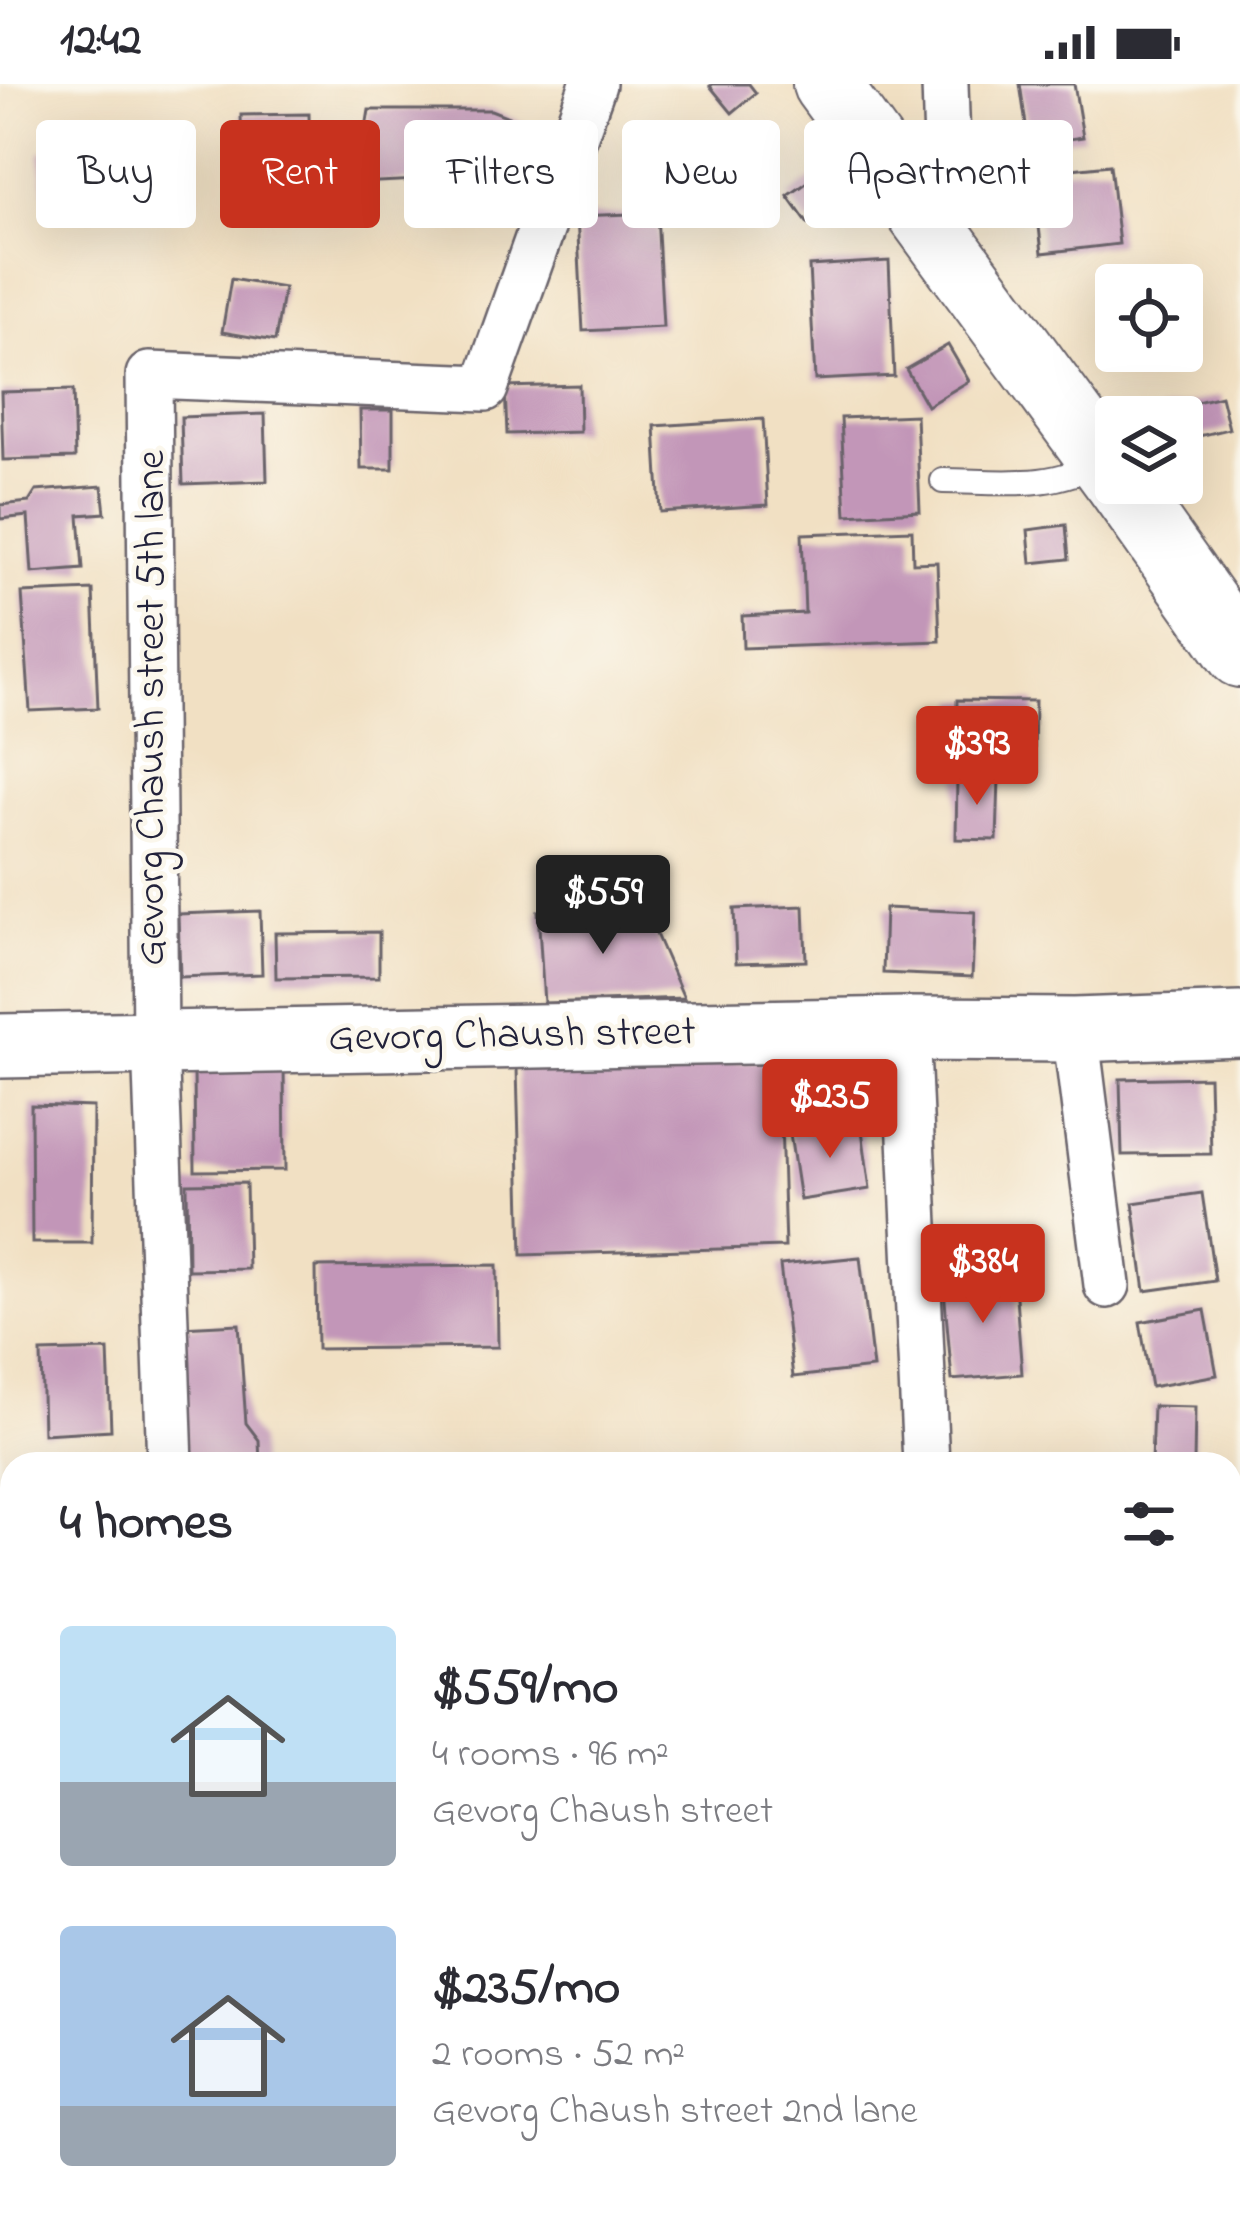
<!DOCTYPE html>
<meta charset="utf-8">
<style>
:root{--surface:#fff;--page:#f7f7f7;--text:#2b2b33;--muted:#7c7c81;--accent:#c8321e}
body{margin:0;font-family:"Indie Flower",sans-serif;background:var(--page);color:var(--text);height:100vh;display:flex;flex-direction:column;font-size:45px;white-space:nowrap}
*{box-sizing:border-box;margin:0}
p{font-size:39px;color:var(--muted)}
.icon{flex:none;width:66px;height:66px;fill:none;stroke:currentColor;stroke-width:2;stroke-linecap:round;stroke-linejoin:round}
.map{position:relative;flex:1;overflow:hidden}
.drawer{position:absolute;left:0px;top:1368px;width:1242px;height:768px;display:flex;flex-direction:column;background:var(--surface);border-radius:36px 36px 0 0;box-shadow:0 12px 48px #0002}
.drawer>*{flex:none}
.hud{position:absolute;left:36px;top:36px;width:1170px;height:108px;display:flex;gap:24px}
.controls{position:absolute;left:1095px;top:180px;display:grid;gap:24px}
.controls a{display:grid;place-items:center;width:108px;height:108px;border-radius:12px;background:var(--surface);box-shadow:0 12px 48px #0002;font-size:60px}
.price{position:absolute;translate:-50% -102px;padding:0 27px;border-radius:12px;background:var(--accent);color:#fff;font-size:39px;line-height:78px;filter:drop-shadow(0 3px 6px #0008)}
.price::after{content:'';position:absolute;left:50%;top:72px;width:36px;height:27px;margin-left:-18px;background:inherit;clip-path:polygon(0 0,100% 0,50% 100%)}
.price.active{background:#222;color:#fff}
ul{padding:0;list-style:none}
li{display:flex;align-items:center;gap:36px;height:300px;padding:0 60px}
li span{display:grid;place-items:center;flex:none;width:336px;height:240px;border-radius:12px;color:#555}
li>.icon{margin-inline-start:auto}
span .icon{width:144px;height:144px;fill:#fffc;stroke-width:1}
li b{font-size:51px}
h2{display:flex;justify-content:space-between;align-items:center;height:144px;padding:0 60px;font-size:51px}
.pill{padding:0 42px;border-radius:12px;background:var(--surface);box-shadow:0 12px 48px #0002;font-size:42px;line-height:108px}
.pill.active{background:var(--accent);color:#fff}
.status{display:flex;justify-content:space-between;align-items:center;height:84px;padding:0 60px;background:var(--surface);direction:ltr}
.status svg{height:33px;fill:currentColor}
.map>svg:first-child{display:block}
</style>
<div class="status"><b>12:42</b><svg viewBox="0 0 49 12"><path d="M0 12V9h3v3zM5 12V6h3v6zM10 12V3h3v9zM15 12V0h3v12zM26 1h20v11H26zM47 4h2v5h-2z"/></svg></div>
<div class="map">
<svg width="1240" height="2136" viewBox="0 0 1240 2136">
<rect width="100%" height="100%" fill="#fbf7ec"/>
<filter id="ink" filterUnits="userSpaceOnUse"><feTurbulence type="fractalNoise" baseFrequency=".00833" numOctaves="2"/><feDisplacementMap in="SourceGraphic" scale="24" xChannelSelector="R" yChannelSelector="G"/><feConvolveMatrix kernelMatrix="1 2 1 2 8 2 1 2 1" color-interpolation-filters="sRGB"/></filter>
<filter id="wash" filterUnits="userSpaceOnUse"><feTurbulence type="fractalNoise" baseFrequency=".004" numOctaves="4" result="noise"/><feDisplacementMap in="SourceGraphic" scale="48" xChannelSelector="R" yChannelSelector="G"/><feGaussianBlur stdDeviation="2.7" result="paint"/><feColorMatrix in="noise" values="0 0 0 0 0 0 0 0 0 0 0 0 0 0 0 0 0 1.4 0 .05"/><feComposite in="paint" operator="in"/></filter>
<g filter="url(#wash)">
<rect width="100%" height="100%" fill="#f1e0c3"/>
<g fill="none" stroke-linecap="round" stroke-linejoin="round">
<!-- stream -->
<g stroke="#62a6d7" stroke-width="12">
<polyline points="0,1718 12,1725"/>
<polyline points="571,2124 575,2136"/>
</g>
</g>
<g id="blocks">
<!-- building -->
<g fill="#c296b8">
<polygon points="713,0 749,0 756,9 732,29 710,2"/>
<polygon points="1020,0 1074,0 1083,53 1029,61"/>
<polygon points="369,26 491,26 534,43 512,93 480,89 484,132 446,132 441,95 357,99"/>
<polygon points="309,30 310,96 243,97 241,31"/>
<polygon points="93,64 98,117 45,122 40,68"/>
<polygon points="842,74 863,102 808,140 788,112"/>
<polygon points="1110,81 1119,160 1042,169 1033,89"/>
<polygon points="657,129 663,243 583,247 577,132"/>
<polygon points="889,177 894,292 815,296 809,182"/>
<polygon points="231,195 284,204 275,257 222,248"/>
<polygon points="948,261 969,297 927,322 906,285"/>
<polygon points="579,301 580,348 507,350 505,303"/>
<polygon points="73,306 75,374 3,376 1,308"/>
<polygon points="1221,312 1229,345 1182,356 1182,333 1152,333 1151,329"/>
<polygon points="360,326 393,326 393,385 361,385"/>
<polygon points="265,330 267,397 183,400 181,333"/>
<polygon points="916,331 920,427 846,431 841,334"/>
<polygon points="763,335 768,421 660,428 655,342"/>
<polygon points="102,402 105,429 79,431 83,485 32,489 28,432 0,435 0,421 29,418 36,407"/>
<polygon points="1066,441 1069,475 1031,479 1028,446"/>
<polygon points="912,446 913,479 937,478 940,557 743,564 742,532 805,529 802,450"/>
<polygon points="93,506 98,624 30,627 22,509"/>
<polygon points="957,616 1035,617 1034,679 956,677"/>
<polygon points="957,693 999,694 997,756 956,755"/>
<polygon points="804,822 806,877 736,879 734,825"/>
<polygon points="885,824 975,828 972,893 883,889"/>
<polygon points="645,825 684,914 544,919 538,827"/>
<polygon points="260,827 262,890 180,893 178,830"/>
<polygon points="379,848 379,893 276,894 275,849"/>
<polygon points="779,976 785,1163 522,1171 517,984"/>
<polygon points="284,979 285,1086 195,1087 194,980"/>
<polygon points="1209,993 1211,1070 1122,1071 1120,995"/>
<polygon points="31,1021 93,1023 92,1159 32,1159"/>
<polygon points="861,1039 870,1105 800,1116 790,1050"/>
<polygon points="246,1099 248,1185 188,1186 187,1100"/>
<polygon points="1202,1109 1215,1197 1145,1207 1133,1119"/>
<polygon points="860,1173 873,1284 793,1293 780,1181"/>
<polygon points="497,1181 498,1263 317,1265 316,1183"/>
<polygon points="1014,1188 1022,1290 952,1296 943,1194"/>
<polygon points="1205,1226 1217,1291 1151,1303 1140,1238"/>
<polygon points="239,1240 246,1339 259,1356 260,1380 185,1380 181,1243"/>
<polygon points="108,1266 111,1346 43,1350 41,1268"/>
<polygon points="1153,1322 1195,1323 1194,1380 1151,1380"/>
<polygon points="8,1920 12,1920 12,1955 7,1955"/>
<polygon points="70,2124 129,2124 132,2136 74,2136"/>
<polygon points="228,2124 256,2124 257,2125 231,2133"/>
</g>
</g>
</g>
<g filter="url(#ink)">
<use href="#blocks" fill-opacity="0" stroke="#6a646b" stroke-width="3"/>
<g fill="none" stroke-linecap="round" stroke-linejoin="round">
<!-- lane casing -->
<g stroke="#6a646b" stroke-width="28">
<path id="lane" d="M 943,397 C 996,397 1054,407 1100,376"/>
</g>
<!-- street casing -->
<g stroke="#6a646b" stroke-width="50">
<g id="street">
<polyline points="914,120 947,62 945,0"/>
<polyline points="906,945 926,1380"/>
<polyline points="1075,946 1107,1201"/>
<polyline points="170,1380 155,958 149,291 485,304 593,0"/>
<polyline points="192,2124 196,2136"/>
</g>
</g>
<!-- secondary casing -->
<g stroke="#6a646b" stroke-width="68">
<polyline id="secondary" points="0,962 906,945 1075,946 1240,940"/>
</g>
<!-- primary casing -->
<g stroke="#6a646b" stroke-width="70">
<g id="primary">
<polyline points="826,0 1116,395"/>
<polyline points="1119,399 1240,570"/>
</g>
</g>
<!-- lane -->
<use href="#lane" stroke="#fff" stroke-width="24"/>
<!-- street -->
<use href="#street" stroke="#fff" stroke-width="45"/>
<!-- secondary -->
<use href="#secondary" stroke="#fff" stroke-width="63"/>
<!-- primary -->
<use href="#primary" stroke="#fff" stroke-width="66"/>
</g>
</g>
<g text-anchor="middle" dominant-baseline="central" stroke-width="9" stroke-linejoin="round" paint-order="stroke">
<!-- street labels -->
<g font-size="42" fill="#22223b" stroke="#fbf7ec">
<text transform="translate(152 624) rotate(-90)">Gevorg Chaush street 5th lane</text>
<text transform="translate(512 952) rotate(-1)">Gevorg Chaush street</text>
</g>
</g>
</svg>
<div class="controls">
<a><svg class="icon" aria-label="locate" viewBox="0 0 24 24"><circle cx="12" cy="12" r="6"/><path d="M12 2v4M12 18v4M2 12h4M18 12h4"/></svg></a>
<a><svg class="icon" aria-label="layers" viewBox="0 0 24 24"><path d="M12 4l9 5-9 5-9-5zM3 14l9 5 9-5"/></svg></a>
</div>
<b class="price" style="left:977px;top:724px">$393</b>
<b class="price active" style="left:603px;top:873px">$559</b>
<b class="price" style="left:830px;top:1077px">$235</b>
<b class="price" style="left:983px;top:1242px">$384</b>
<div class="hud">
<a class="pill">Buy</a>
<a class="pill active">Rent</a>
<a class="pill">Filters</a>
<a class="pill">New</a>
<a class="pill">Apartment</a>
</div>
<section class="drawer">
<h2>4 homes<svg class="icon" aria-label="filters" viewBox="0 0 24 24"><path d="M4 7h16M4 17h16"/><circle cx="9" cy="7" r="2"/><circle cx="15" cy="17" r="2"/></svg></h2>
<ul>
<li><span style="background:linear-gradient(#bfe0f5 65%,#9aa5b1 0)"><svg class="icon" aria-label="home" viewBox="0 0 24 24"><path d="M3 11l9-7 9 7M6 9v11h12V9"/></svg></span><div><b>$559/mo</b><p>4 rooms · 96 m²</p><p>Gevorg Chaush street</p></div></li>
<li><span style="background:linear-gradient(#a9c7e8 75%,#9aa5b1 0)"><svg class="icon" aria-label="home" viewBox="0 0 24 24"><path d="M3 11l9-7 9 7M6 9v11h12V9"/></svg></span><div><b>$235/mo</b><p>2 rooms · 52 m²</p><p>Gevorg Chaush street 2nd lane</p></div></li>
</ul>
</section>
</div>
